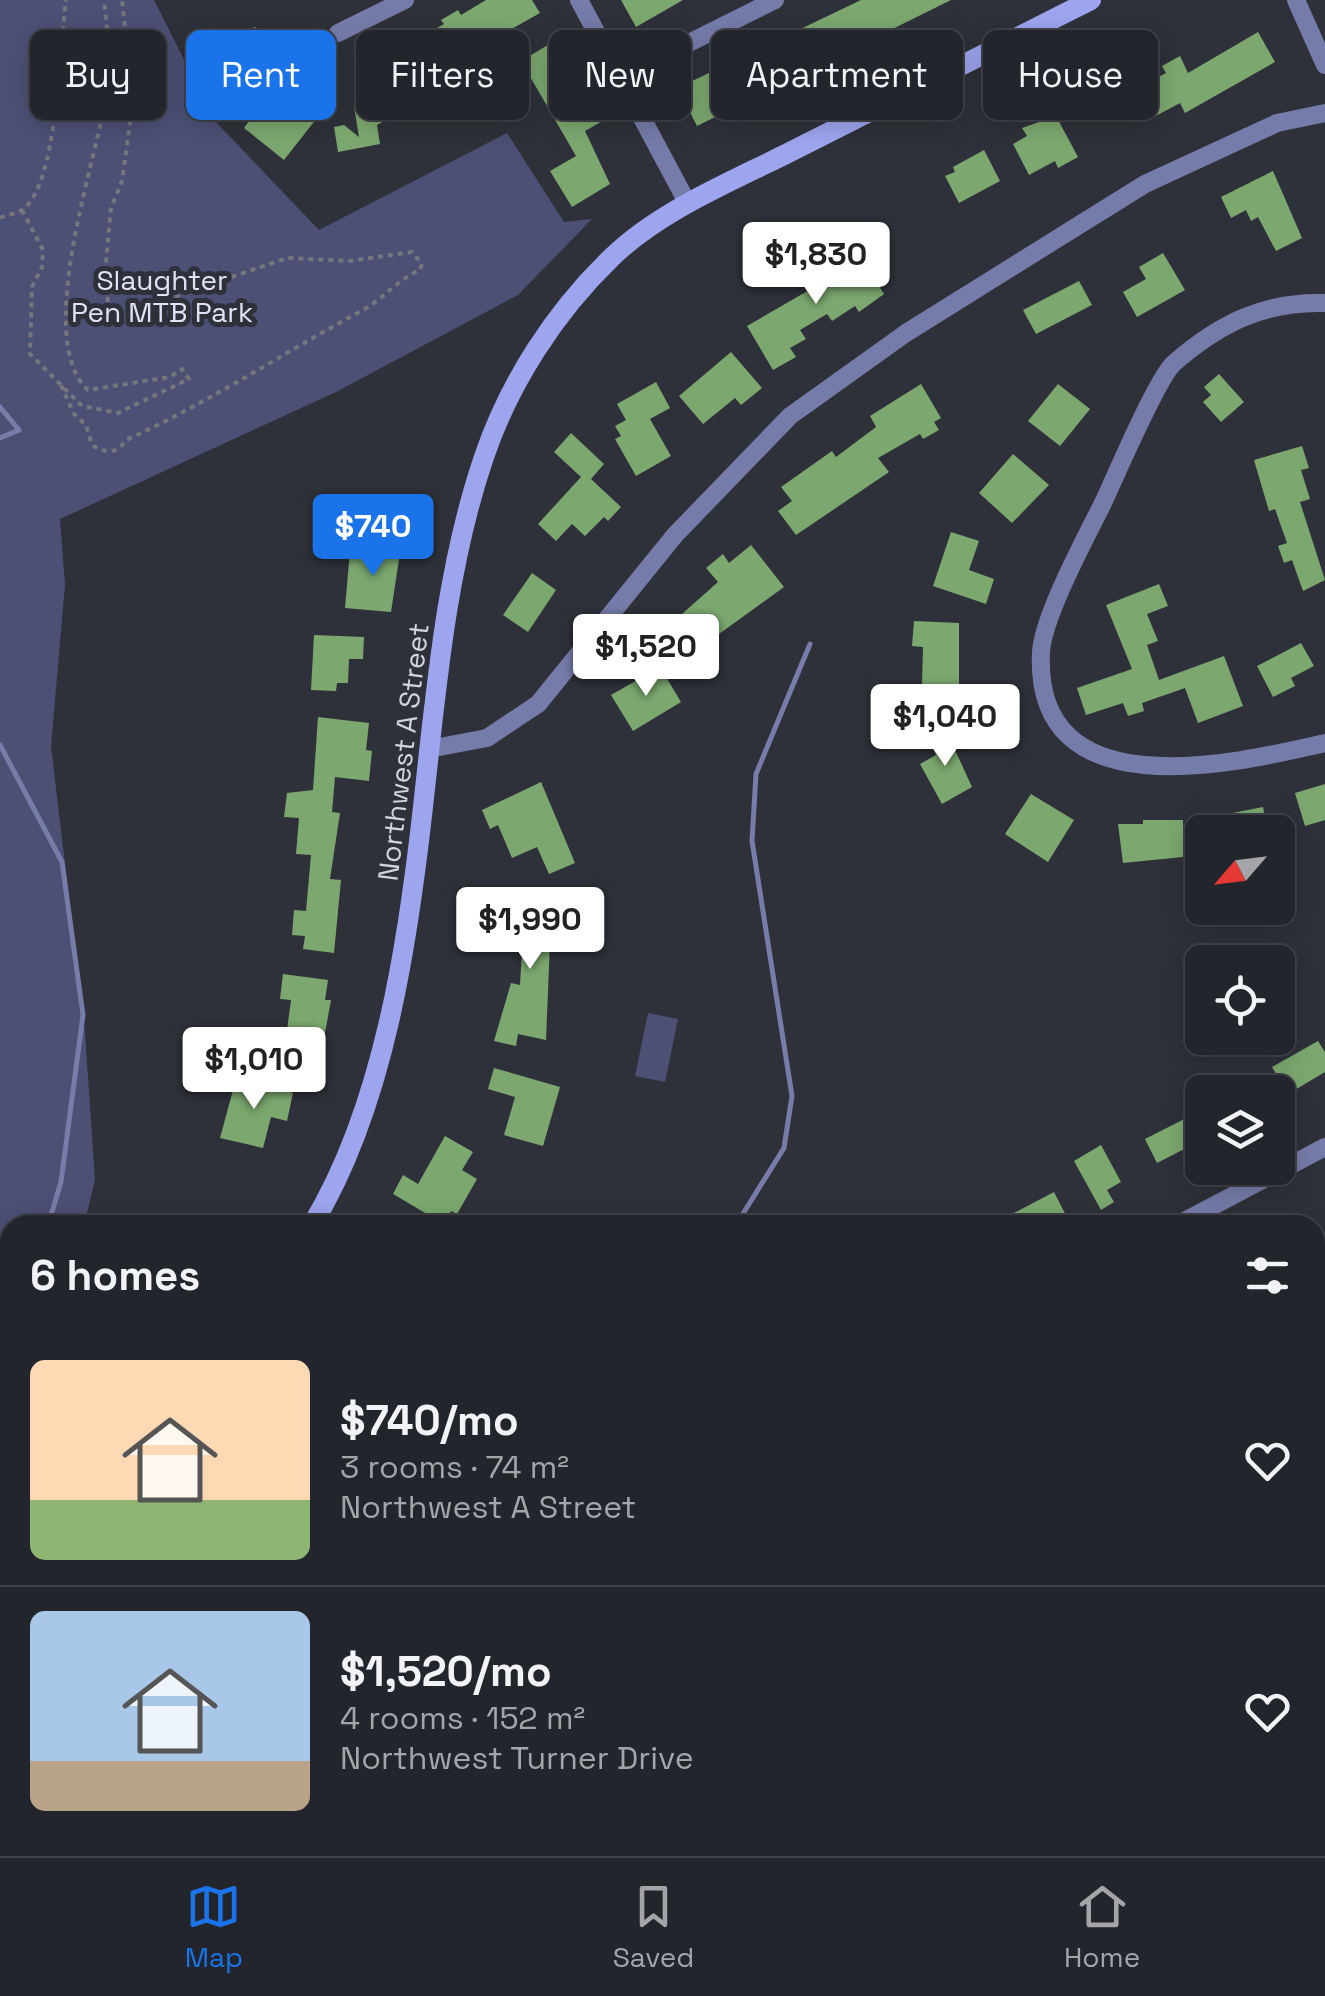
<!DOCTYPE html>
<meta charset="utf-8">
<style>
:root{--surface:#23252c;--page:#2b2d34;--text:#f1f3f6;--muted:#a3a5a9;--line:#404248;--accent:#1a73e8}
body{margin:0;font-family:"Space Grotesk",sans-serif;background:var(--page);color:var(--text);height:100vh;display:flex;flex-direction:column;font-size:38px;white-space:nowrap}
*{box-sizing:border-box;margin:0}
p{font-size:32px;color:var(--muted)}
.icon{flex:none;width:55px;height:55px;fill:none;stroke:currentColor;stroke-width:2;stroke-linecap:round;stroke-linejoin:round}
.map{position:relative;flex:1;overflow:hidden}
.side{position:absolute;left:0px;top:1215px;width:1325px;height:642px;display:flex;flex-direction:column;background:var(--surface);border-radius:30px 30px 0 0;box-shadow:0 5px 25px #0003,0 0 0 2px var(--line)}
.side>*{flex:none}
.hud{position:absolute;left:30px;top:30px;width:1265px;height:90px;display:flex;gap:20px}
.needle{width:65px;rotate:242deg}
.controls{position:absolute;left:1185px;top:815px;display:grid;gap:20px}
.controls a{display:grid;place-items:center;width:110px;height:110px;border-radius:15px;background:var(--surface);box-shadow:0 5px 25px #0003,0 0 0 2px var(--line);font-size:50px}
.price{position:absolute;translate:-50% -85px;padding:0 22px;border-radius:10px;background:#fff;color:#222;font-size:32px;line-height:65px;filter:drop-shadow(0 2px 5px #0008)}
.price::after{content:'';position:absolute;left:50%;top:60px;width:30px;height:22px;margin-left:-15px;background:inherit;clip-path:polygon(0 0,100% 0,50% 100%)}
.price.active{background:var(--accent);color:#fff}
ul{padding:0;list-style:none}
li{display:flex;align-items:center;gap:30px;height:250px;padding:0 30px}
li+li{border-top:2px solid var(--line)}
li span{display:grid;place-items:center;flex:none;width:280px;height:200px;border-radius:15px;color:#555}
li>.icon{margin-inline-start:auto}
span .icon{width:120px;height:120px;fill:#fffc;stroke-width:1}
li b{font-size:42px}
h2{display:flex;justify-content:space-between;align-items:center;height:120px;padding:0 30px;font-size:42px}
.tag{padding:0 35px;border-radius:15px;background:var(--surface);box-shadow:0 5px 25px #0003,0 0 0 2px var(--line);font-size:35px;line-height:90px}
.tag.active{background:var(--accent);color:#fff}
.dock{display:flex;justify-content:space-around;align-items:center;height:140px;border-top:2px solid var(--line);background:var(--surface);font-size:28px;color:var(--muted)}
.dock a{display:grid;justify-items:center;gap:5px}
.dock .active{color:var(--accent)}
.map>svg:first-child{display:block}
</style>
<div class="map">
<svg width="1325" height="1856" viewBox="0 0 1325 1856">
<rect width="100%" height="100%" fill="#2f313a"/>
<!-- green -->
<g fill="#4c5075">
<polygon points="0,0 154,0 215,121 319,230 507,133 564,222 592,219 518,295 336,392 60,519 65,585 51,746 85,1033 95,1180 84,1225 10,1225 10,1327 0,1334"/>
<polygon points="648,1013 678,1019 665,1082 635,1076"/>
<polygon points="1325,1585 1325,1744 1315,1750 1315,1591"/>
<polygon points="884,1848 1146,1848 1131,1856 870,1856"/>
</g>
<g fill="none" stroke-linecap="round" stroke-linejoin="round">
<!-- stream -->
<g stroke="#787ca8" stroke-width="5">
<polyline points="0,407 19,430 0,438"/>
<polyline points="0,745 62,862 83,1015 61,1182 48,1225"/>
<polyline points="736,1225 784,1148 792,1096 752,841 756,774 810,644"/>
<polyline points="0,1439 10,1387"/>
<polyline points="1315,1568 1325,1563"/>
<polyline points="0,1606 10,1595"/>
<polyline points="1290,1855 1291,1856"/>
<polyline points="774,1856 786,1848"/>
</g>
</g>
<!-- building -->
<g fill="#7ca86f">
<polygon points="486,0 532,0 540,13 492,40 496,47 419,93 422,99 377,125 380,144 338,152 334,127 344,125 359,137 354,106 384,101 377,88 415,66 404,47 444,24 441,20 458,10 461,15"/>
<polygon points="621,0 683,0 636,27"/>
<polygon points="861,0 951,0 697,126 682,97 692,92 688,83"/>
<polygon points="256,27 263,51 276,47 282,64 228,81 215,40"/>
<polygon points="1258,32 1275,62 1185,113 1180,103 1152,118 1137,88 1166,73 1162,66 1180,56 1188,73"/>
<polygon points="558,39 567,56 555,63 574,95 587,87 606,119 585,131 610,184 572,207 550,171 576,156 521,61"/>
<polygon points="306,95 324,109 284,160 244,128 267,97 291,116"/>
<polygon points="1056,116 1078,157 1058,168 1055,161 1029,175 1013,144 1027,136 1022,128"/>
<polygon points="984,150 1000,181 959,203 945,176 955,172 953,167"/>
<polygon points="1273,171 1302,238 1276,251 1258,217 1251,221 1246,210 1231,218 1221,197"/>
<polygon points="855,249 884,294 859,312 855,306 832,321 827,314 800,330 806,339 790,348 796,357 773,370 747,326 811,289 806,282"/>
<polygon points="1163,253 1185,290 1137,317 1123,292 1146,279 1139,267"/>
<polygon points="1079,281 1092,305 1036,334 1023,310"/>
<polygon points="731,352 762,388 741,405 735,398 703,424 679,396"/>
<polygon points="1219,374 1244,402 1221,422 1203,402 1211,395 1204,387"/>
<polygon points="656,382 670,408 650,419 671,456 636,476 615,439 621,436 615,426 626,420 617,404"/>
<polygon points="921,384 941,418 934,422 939,430 923,439 920,434 878,458 889,472 796,535 778,511 792,501 781,487 832,451 836,457 876,427 870,416"/>
<polygon points="1058,384 1090,409 1060,446 1028,421"/>
<polygon points="571,433 604,464 591,479 621,507 608,521 604,517 585,536 572,524 556,541 538,524 581,477 554,452"/>
<polygon points="1302,446 1309,468 1301,470 1310,499 1300,502 1325,580 1303,591 1292,560 1284,563 1278,546 1287,543 1275,509 1269,511 1254,460"/>
<polygon points="1013,454 1049,485 1012,523 979,493"/>
<polygon points="951,532 979,541 969,570 994,579 986,604 933,586"/>
<polygon points="381,544 401,546 391,612 345,608 350,551 380,553"/>
<polygon points="751,545 784,587 719,634 694,666 664,630 718,582 706,568 723,554 729,563"/>
<polygon points="532,573 556,590 528,632 503,615"/>
<polygon points="1159,584 1168,606 1147,614 1158,641 1147,645 1159,680 1224,656 1243,706 1198,723 1185,688 1142,703 1144,711 1128,716 1123,703 1086,715 1077,688 1132,669 1106,605"/>
<polygon points="914,621 959,623 959,686 922,684 923,647 912,646"/>
<polygon points="314,635 364,637 363,659 349,659 348,683 337,683 336,691 311,690"/>
<polygon points="1301,643 1314,666 1291,678 1295,686 1273,697 1257,666"/>
<polygon points="660,667 681,702 633,731 611,695"/>
<polygon points="318,717 369,723 366,750 372,751 369,781 335,777 332,812 340,813 330,879 341,880 334,953 303,949 305,936 292,935 294,910 306,911 311,855 296,854 299,818 284,817 287,793 313,790"/>
<polygon points="945,728 972,787 942,804 920,764 936,755 927,738"/>
<polygon points="541,782 575,863 549,874 537,847 512,858 498,825 490,829 482,810"/>
<polygon points="1325,784 1325,820 1305,826 1295,793"/>
<polygon points="1031,794 1074,820 1048,862 1005,834"/>
<polygon points="1263,807 1268,832 1210,832 1207,818"/>
<polygon points="1143,820 1183,820 1183,857 1123,863 1118,824 1143,824"/>
<polygon points="511,898 559,906 556,944 550,943 546,1040 518,1034 516,1046 494,1041 511,983 520,985 522,950 515,949 517,927 509,926"/>
<polygon points="283,974 328,980 325,1000 331,1000 323,1044 286,1038 291,1000 280,999"/>
<polygon points="1318,1041 1325,1052 1325,1072 1288,1094 1272,1067"/>
<polygon points="494,1068 560,1087 543,1146 504,1135 515,1097 488,1089"/>
<polygon points="236,1079 293,1093 287,1121 271,1117 263,1148 220,1138"/>
<polygon points="1202,1110 1202,1140 1157,1163 1145,1139"/>
<polygon points="445,1136 473,1152 462,1170 477,1179 457,1214 451,1211 444,1224 393,1194 403,1175 418,1184"/>
<polygon points="1101,1145 1121,1182 1107,1190 1114,1202 1101,1210 1074,1161"/>
<polygon points="1054,1192 1071,1225 991,1225"/>
</g>
<g fill="none" stroke-linecap="round" stroke-linejoin="round">
<!-- path -->
<g stroke="#75767e" stroke-width="4" stroke-dasharray="5 5" stroke-linecap="butt">
<path d="M 22,210 L 43,250 L 42,267 L 32,287 L 30,354 L 82,406 L 118,413 L 189,379 L 182,369 L 170,377 L 88,390 C 35,342 92,171 104,108 C 111,73 108,34 104,0"/>
<path d="M 0,218 C 6,215 16,214 22,210 C 58,186 60,43 66,0"/>
<path d="M 61,385 L 74,414 L 86,425 L 92,445 C 106,454 117,454 126,440 C 210,402 283,353 363,310 C 383,299 397,280 420,270 L 422,264 L 412,252 L 349,261 L 287,258 L 144,307 L 110,310 L 104,284 L 111,208 L 122,181 L 133,102 L 122,0"/>
<polyline points="1315,1607 1325,1602"/>
<polyline points="1315,1628 1325,1621"/>
<polyline points="939,1848 944,1856"/>
<polyline points="856,1856 868,1848"/>
</g>
<!-- lane -->
<polyline stroke="#767ca9" stroke-width="9" points="1118,1848 1123,1856"/>
<!-- street -->
<g stroke="#767ca9" stroke-width="18">
<polyline points="579,0 688,204"/>
<polyline points="1296,0 1325,65"/>
<polyline points="338,33 405,0"/>
<polyline points="623,76 775,0"/>
<path d="M 1325,303 C 1265,301 1220,323 1174,363 C 1157,378 1115,478 1102,505 C 1085,539 1043,617 1041,652 C 1033,810 1230,765 1325,743"/>
<polyline points="429,749 487,738 538,704 675,535 790,416 906,333 1145,184 1277,123 1325,113"/>
<polyline points="1177,1225 1325,1147"/>
<polyline points="1315,1824 1325,1838"/>
</g>
<!-- secondary -->
<g stroke="#9da5ee" stroke-width="20">
<path d="M 312,1225 C 384,1107 408,942 423,807 C 436,691 446,568 484,457 C 509,383 555,312 611,258 C 660,210 733,181 794,150 C 893,100 992,50 1091,0"/>
<polyline points="0,1537 10,1529"/>
</g>
<!-- primary -->
<g stroke="#c6ccf1" stroke-width="25">
<polyline points="1315,1781 1325,1775"/>
<polyline points="1185,1856 1199,1848"/>
</g>
</g>
<g text-anchor="middle" dominant-baseline="central" stroke-width="10" stroke-linejoin="round" paint-order="stroke">
<!-- park labels -->
<g font-size="28" fill="#e0e3f5" stroke="#2f313a">
<text x="162" y="280">Slaughter<tspan x="162" dy="32">Pen MTB Park</tspan></text>
</g>
<!-- street labels -->
<g font-size="28" fill="#d4d5dc" stroke="#2f313a">
<text transform="translate(403 752) rotate(-83)">Northwest A Street</text>
</g>
</g>
</svg>
<div class="controls">
<a><svg class="needle" viewBox="-14 -14 28 28"><path d="M0-13l5 13h-10z" fill="#e53935"/><path d="M0 13l5-13h-10z" fill="#a3a5a9"/></svg></a>
<a><svg class="icon" aria-label="locate" viewBox="0 0 24 24"><circle cx="12" cy="12" r="6"/><path d="M12 2v4M12 18v4M2 12h4M18 12h4"/></svg></a>
<a><svg class="icon" aria-label="layers" viewBox="0 0 24 24"><path d="M12 4l9 5-9 5-9-5zM3 14l9 5 9-5"/></svg></a>
</div>
<b class="price" style="left:816px;top:307px">$1,830</b>
<b class="price active" style="left:373px;top:579px">$740</b>
<b class="price" style="left:646px;top:699px">$1,520</b>
<b class="price" style="left:945px;top:769px">$1,040</b>
<b class="price" style="left:530px;top:972px">$1,990</b>
<b class="price" style="left:254px;top:1112px">$1,010</b>
<div class="hud">
<a class="tag">Buy</a>
<a class="tag active">Rent</a>
<a class="tag">Filters</a>
<a class="tag">New</a>
<a class="tag">Apartment</a>
<a class="tag">House</a>
</div>
<section class="side">
<h2>6 homes<svg class="icon" aria-label="filters" viewBox="0 0 24 24"><path d="M4 7h16M4 17h16"/><circle cx="9" cy="7" r="2"/><circle cx="15" cy="17" r="2"/></svg></h2>
<ul>
<li><span style="background:linear-gradient(#ffd9b3 70%,#8fb573 0)"><svg class="icon" aria-label="home" viewBox="0 0 24 24"><path d="M3 11l9-7 9 7M6 9v11h12V9"/></svg></span><div><b>$740/mo</b><p>3 rooms · 74 m²</p><p>Northwest A Street</p></div><svg class="icon" aria-label="heart" viewBox="0 0 24 24"><path d="M12 20l-8-8c-3-5 5-10 8-4 3-6 11-1 8 4z"/></svg></li>
<li><span style="background:linear-gradient(#a9c7e8 75%,#b9a48a 0)"><svg class="icon" aria-label="home" viewBox="0 0 24 24"><path d="M3 11l9-7 9 7M6 9v11h12V9"/></svg></span><div><b>$1,520/mo</b><p>4 rooms · 152 m²</p><p>Northwest Turner Drive</p></div><svg class="icon" aria-label="heart" viewBox="0 0 24 24"><path d="M12 20l-8-8c-3-5 5-10 8-4 3-6 11-1 8 4z"/></svg></li>
</ul>
</section>
</div>
<nav class="dock">
<a class="active"><svg class="icon" aria-label="map" viewBox="0 0 24 24"><path d="M3 6l6-2 6 2 6-2v14l-6 2-6-2-6 2zM9 4v14M15 6v14"/></svg>Map</a>
<a><svg class="icon" aria-label="saved" viewBox="0 0 24 24"><path d="M7 4h10v16l-5-4-5 4z"/></svg>Saved</a>
<a><svg class="icon" aria-label="home" viewBox="0 0 24 24"><path d="M3 11l9-7 9 7M6 9v11h12V9"/></svg>Home</a>
</nav>
